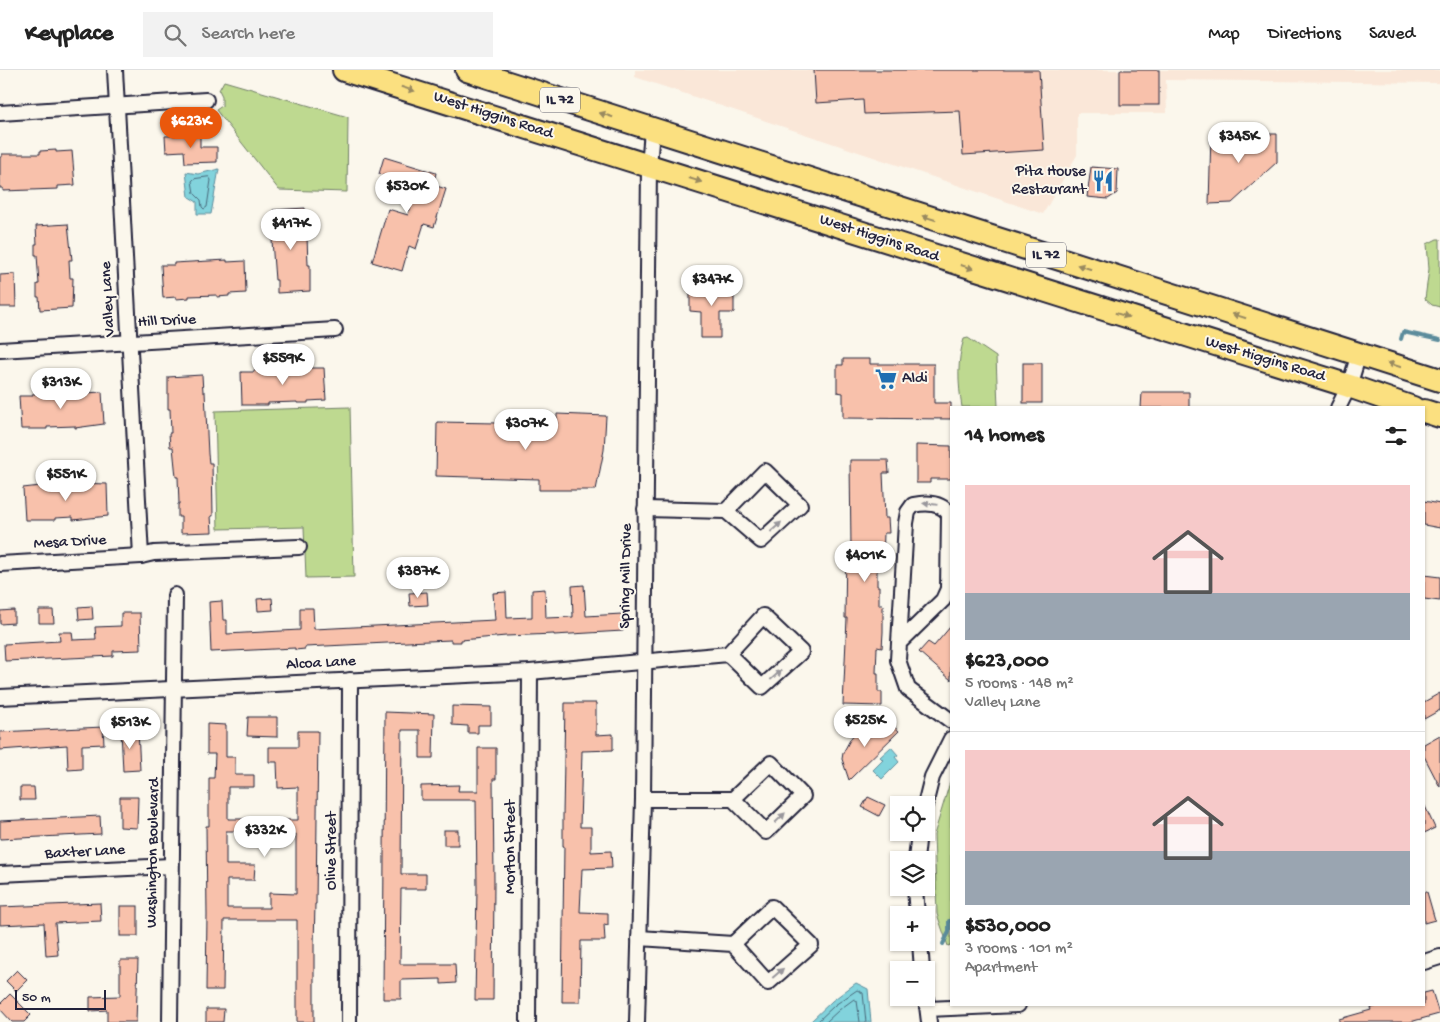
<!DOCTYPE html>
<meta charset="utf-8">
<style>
:root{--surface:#fff;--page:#f2f2f2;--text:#222;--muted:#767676;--line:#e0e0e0;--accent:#ea580c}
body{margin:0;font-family:"Gochi Hand",sans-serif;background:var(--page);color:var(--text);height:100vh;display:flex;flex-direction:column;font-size:19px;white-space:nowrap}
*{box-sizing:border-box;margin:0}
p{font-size:16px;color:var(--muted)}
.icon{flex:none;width:28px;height:28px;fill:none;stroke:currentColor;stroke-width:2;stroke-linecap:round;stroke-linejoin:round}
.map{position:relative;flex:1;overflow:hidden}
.drawer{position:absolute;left:950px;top:336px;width:475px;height:600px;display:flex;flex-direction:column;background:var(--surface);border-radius:0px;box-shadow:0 1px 4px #0004}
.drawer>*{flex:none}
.controls{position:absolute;left:890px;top:726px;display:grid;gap:10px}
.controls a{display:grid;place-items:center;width:45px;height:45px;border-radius:0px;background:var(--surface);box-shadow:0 1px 4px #0004;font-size:25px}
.scale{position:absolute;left:15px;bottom:12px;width:91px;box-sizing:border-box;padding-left:5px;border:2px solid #22223b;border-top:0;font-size:14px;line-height:18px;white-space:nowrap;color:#22223b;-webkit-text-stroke:4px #fbf7ec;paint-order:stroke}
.price{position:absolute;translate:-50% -42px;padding:0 11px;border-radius:18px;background:#fff;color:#222;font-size:16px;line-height:32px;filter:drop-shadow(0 1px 2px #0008)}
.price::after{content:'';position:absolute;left:50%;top:30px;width:15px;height:11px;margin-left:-8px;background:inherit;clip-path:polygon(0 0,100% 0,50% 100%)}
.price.selected{background:var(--accent);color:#fff}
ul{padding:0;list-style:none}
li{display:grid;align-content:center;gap:10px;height:265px;padding:0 15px}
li+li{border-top:1px solid var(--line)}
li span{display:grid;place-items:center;height:155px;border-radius:0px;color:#555}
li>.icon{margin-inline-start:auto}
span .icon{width:90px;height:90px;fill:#fffc;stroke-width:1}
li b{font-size:21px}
h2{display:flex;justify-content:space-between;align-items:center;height:60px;padding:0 15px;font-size:21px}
header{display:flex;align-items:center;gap:30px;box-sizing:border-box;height:70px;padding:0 25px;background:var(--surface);border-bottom:1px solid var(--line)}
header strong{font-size:24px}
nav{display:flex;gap:28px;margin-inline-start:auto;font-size:18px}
.search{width:350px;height:45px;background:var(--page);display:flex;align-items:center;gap:12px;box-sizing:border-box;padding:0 18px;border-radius:0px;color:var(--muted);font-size:19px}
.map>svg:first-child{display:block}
</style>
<header>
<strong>Keyplace</strong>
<div class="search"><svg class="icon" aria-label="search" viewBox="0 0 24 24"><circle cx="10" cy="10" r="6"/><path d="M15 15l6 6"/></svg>Search here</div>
<nav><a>Map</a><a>Directions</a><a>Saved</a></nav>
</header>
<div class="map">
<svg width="1440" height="952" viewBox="0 0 1440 952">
<rect width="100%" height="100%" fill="#fbf7ec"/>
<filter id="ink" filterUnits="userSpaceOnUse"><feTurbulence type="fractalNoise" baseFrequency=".02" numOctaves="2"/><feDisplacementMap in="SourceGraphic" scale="10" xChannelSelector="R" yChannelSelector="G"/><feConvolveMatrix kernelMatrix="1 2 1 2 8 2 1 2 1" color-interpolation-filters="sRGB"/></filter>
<g filter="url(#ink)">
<!-- built -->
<polygon fill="#fae7d8" points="635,0 1440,0 1440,13 1166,10 1167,43 1077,43 1077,85 1043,144 635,7"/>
<!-- green -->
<g fill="#bed990" stroke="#707e66">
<polygon points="224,11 348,47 347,122 279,120 216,40 222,36 222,26 219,20"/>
<polygon points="1437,169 1440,169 1440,237 1432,235 1425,229 1429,199 1427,174"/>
<path d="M 968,268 L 996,287 L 998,337 L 962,337 C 958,314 957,291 964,269 Z"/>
<polygon points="350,337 354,507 306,508 304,457 218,459 215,341"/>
<polygon points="951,709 951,875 948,876 937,844 934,765"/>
</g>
<!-- water -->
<g fill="#82d3dc" stroke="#5c8c9c">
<polygon points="219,99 211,144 197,144 197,132 189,127 186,102 198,104"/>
<polygon points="891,677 898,685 895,687 899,692 882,709 873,700 883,690 880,687"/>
<polygon points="856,913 868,919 871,952 810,952 832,931"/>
</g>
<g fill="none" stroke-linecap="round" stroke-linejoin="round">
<!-- shore -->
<g stroke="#48697b" stroke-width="1">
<polygon points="209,107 211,110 207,137 204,139 202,137 201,130 194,123 192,111 194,109"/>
<polyline points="817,952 835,935 857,920 863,923 866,952"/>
<polyline points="826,952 839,940 854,929 857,931 860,952"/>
</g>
<!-- stream -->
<g stroke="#5c8c9c" stroke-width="4">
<polyline points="1401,269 1403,262 1440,270"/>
<polyline points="943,874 949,862 949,851 951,851"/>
</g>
</g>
<!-- building -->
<g fill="#f8c1ab" stroke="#22223b">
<polygon points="814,0 1039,0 1044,80 963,85 960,41 864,44 863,30 816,33"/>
<rect x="1120" y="0" width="39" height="35"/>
<polygon points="1211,64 1277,64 1277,92 1232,133 1209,134"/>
<polygon points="200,65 200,77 217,77 217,92 185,93 184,81 166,82 165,66"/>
<polygon points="56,80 56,82 72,81 75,115 58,116 58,119 3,121 3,118 0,118 0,87 2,87 2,84 40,84 40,81"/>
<polygon points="384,87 436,103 433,115 446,119 434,157 424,154 416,179 409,176 402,201 372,192 388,139 408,145 418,116 379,104"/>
<polygon points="1091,97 1118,99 1117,123 1108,129 1087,127"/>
<polygon points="305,138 306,156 308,156 308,167 307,167 308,195 310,195 310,221 277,223 277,210 275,210 271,157 273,157 273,140"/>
<polygon points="68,154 72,190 69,190 70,208 73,208 72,238 40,240 39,227 37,227 37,214 39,214 37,185 35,185 35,174 37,174 36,156"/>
<polygon points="227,190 227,192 245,191 246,223 229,224 229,226 217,227 217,225 189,226 189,228 176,229 176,227 163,228 161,195 174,195 174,193"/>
<polygon points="15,204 16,237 0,237 0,205"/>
<polygon points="690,215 734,216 734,243 720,243 720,268 701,268 701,242 690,241"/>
<polygon points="843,289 870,289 870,294 934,294 934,333 951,333 951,349 843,348 843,323 837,322 837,295 843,295"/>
<rect x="1023" y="293" width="19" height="40"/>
<polygon points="307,296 307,298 324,298 326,330 308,331 308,333 297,333 297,332 268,333 268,335 242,335 241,302 254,302 254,300"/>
<polygon points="202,305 203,322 205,322 208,384 209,393 212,393 213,446 211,446 212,462 181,463 181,447 178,447 178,434 179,434 178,407 176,407 173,377 170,377 169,363 171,363 170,339 168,339 168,307"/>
<polygon points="85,321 85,323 102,322 104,354 75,358 75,356 47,357 47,359 21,359 19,326 32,326 32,324"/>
<polygon points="1142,322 1189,322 1189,338 1141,338"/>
<polygon points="557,344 606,346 604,380 596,420 539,420 539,409 436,406 437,352 557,354"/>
<polygon points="916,375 951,376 951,409 930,409 930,413 916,413"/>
<polygon points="850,390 888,390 889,403 883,403 885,448 888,448 889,463 884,463 883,490 877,490 877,516 879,516 879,535 883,535 883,562 882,578 877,577 876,603 878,603 878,622 882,622 882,636 843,635 847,548 845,548 846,477 851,477"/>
<polygon points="77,413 107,414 108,446 73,450 73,447 55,448 55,450 25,450 23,418 49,415 49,417 77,415"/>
<polygon points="1424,431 1440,434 1440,458 1424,455"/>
<polygon points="1424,505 1440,507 1440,531 1424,529"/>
<polygon points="584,515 586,546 622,544 623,561 554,565 554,564 506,566 461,570 461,572 451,572 451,570 428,571 305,577 305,579 295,580 295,578 211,582 209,532 222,531 223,550 227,550 227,564 300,560 300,538 313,538 314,559 495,550 493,523 506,522 507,548 532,547 532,520 545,519 546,548 573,547 572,516"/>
<polygon points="427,522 428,535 410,536 409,523"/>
<polygon points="272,528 273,540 258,541 257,529"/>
<polygon points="92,536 93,549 79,550 78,537"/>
<polygon points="14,540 14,553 0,554 0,541"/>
<polygon points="39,540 53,540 54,553 39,553"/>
<polygon points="121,543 140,543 141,580 113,581 113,586 5,591 4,574 60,571 59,562 72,562 73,570 96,569 95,557 121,556"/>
<polygon points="951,556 951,610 919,582 928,572 934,576"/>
<polygon points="1440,623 1440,640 1424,649 1424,632"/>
<polygon points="565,633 596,633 596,665 613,664 613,680 582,681 580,757 591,757 591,782 611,781 612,798 582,799 580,842 608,843 608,855 604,854 605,871 581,871 580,932 562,932 564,776 563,776 563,746"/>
<polygon points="452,636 491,637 491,655 478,655 478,663 468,663 468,656 452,655"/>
<polygon points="385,642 434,644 433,688 420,688 420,660 402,660 401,804 426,804 426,819 401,819 400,894 455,894 456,913 441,914 441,909 401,910 401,929 383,929"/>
<polygon points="248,647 277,647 277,667 247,666"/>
<polygon points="207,654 226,655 226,687 235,687 235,705 254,705 254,717 228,717 228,749 249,749 249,761 226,761 226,795 255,795 254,810 227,810 227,838 269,838 269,823 296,824 296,764 272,764 272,750 298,750 298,717 278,718 277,692 269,692 269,677 298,677 298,661 318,661 316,834 315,834 314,875 314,952 297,952 297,850 224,850 223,920 206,920 207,845 206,756 209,756 209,708 214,708 215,684 207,684"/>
<polygon points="892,655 899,661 849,710 842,689 843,683 851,668 856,662 871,658 881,659 881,664"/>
<polygon points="103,657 104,674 82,675 82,699 68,700 67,675 0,680 0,662"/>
<polygon points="138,660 140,700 123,701 121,661"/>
<polygon points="1440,665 1440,717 1424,686 1424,674"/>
<polygon points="478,678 496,678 496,709 493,709 494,812 493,930 475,930 477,818 476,730 421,730 421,716 459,715 458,721 478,721"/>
<polygon points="20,717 34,717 35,730 20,730"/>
<polygon points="120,727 138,727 137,758 120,757"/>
<polygon points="868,727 885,735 879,746 862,737"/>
<polygon points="1424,734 1435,758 1424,763"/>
<polygon points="100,746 101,764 0,769 0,751"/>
<rect x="444" y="760" width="14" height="15"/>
<polygon points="1424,822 1427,822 1435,850 1424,853"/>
<polygon points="100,833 101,851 55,853 58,885 46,886 44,853 0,855 0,837"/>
<rect x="120" y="836" width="18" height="30"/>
<polygon points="120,890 138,890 136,952 107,952 107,940 90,941 90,927 120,926"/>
<polygon points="17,900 27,910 16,921 6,911"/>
<polygon points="1432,921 1439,944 1410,952 1339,952 1339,949 1371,940 1370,938 1383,935 1424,935 1424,923"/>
<polygon points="10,924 31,945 24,952 12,952 0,939 0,934"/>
<polygon points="206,939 224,939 223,952 206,952"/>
</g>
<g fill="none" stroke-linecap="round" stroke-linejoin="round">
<!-- minor casing -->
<g stroke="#22223b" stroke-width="18">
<g id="minor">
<polyline points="115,0 141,486"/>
<polyline points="0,43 206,30"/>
<polyline points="0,280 335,260"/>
<polyline points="1338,338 1349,316 1359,284"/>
<polyline points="645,439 726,441 761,471 800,435 765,401 726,441"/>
<polyline points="0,494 141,486 154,483 299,477"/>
<path d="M 899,573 L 943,530 L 948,519 L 949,444 C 941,432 927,432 913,435 L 908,442 L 906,453 L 898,590 L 908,619 L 951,651"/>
<polyline points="0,627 530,602 728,584 763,546 801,582 762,617 728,584"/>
<polyline points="643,729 733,729 771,693 803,726 766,762 733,729"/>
<polyline points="925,735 932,707 951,669"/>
<polyline points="916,790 919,762"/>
<polyline points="0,804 171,796"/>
<polyline points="915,818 917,845"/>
<polyline points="639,868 733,874 768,913 811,875 772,837 733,874"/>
<polyline points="920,872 922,900"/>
<polyline points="1424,892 1440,887"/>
<polyline points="926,928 929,952"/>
<polyline points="928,939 1018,935"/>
<polyline points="170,952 175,525"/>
<polyline points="349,952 350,610"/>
<polyline points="528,952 530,602"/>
<polyline points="637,952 643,729 649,96 652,60"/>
</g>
</g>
<!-- primary casing -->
<g stroke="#22223b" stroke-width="26">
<g id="primary">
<polyline points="344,0 1349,316 1413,338"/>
<polyline points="467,0 1440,310"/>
<polyline points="1424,341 1440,346"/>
</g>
</g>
<!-- minor -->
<use href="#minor" stroke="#fbf7ec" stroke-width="14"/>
<!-- primary -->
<use href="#primary" stroke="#fbe080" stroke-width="22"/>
</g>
<!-- one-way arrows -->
<defs><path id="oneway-solid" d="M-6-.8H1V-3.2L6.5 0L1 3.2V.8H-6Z" transform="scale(1.25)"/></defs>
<g fill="#998a61">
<use href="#oneway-solid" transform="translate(408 19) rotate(17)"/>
<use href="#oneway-solid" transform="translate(606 45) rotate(-162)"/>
<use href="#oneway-solid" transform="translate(695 110) rotate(18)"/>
<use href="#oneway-solid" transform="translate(929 148) rotate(-162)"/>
<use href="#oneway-solid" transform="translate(967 197) rotate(17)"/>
<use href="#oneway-solid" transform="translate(1084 197) rotate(-162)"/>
<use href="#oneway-solid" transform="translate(1122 245) rotate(17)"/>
<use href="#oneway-solid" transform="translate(1239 246) rotate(-162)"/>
<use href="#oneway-solid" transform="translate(1394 295) rotate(-162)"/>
</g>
<g fill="#99979c">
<use href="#oneway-solid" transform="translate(930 434) rotate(-174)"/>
<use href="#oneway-solid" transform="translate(776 457) rotate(-42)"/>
<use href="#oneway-solid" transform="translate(776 605) rotate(-41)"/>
<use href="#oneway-solid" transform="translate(780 748) rotate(-44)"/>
<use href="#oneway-solid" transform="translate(778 903) rotate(-41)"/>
</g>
</g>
<!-- icons -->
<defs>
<g id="restaurant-bare" transform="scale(1.725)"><path d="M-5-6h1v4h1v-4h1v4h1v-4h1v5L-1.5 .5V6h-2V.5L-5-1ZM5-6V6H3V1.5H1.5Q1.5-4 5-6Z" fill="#1f6fb2" stroke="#fbf7ec" stroke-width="2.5" paint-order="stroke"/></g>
<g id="supermarket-bare" transform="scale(1.725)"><path d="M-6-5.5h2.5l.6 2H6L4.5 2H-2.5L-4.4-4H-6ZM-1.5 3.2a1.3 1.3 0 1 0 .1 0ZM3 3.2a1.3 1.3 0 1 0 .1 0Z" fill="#1f6fb2" stroke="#fbf7ec" stroke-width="2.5" paint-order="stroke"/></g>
</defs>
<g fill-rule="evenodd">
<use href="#restaurant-bare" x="1103" y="111"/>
<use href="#supermarket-bare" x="886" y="309"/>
</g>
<g text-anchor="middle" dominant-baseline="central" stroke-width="4" stroke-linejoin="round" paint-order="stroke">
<!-- shield labels -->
<g fill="#fbf7ec" stroke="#636270" stroke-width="1">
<rect x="540" y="17.5" width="40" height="25" rx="4"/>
<rect x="1026" y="172.5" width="40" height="25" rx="4"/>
</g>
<g font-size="15" font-weight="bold" fill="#22223b">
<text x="560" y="30">IL 72</text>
<text x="1046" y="185">IL 72</text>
</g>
<!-- street labels -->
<g font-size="16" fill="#22223b" stroke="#fbf7ec">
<text transform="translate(493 46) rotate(18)">West Higgins Road</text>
<text transform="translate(879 169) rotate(18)">West Higgins Road</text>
<text transform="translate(109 229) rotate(-93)">Valley Lane</text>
<text transform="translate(167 252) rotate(-3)">Hill Drive</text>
<text transform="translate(1265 290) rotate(17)">West Higgins Road</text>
<text transform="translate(70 473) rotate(-3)">Mesa Drive</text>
<text transform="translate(627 506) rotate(-89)">Spring Mill Drive</text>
<text transform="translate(321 594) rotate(-3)">Alcoa Lane</text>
<text transform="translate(511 777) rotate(-90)">Morton Street</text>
<text transform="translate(332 781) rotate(-90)">Olive Street</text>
<text transform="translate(85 783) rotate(-3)">Baxter Lane</text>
<text transform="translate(154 783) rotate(-89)">Washington Boulevard</text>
</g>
<!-- poi labels -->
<g font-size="16" fill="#22223b" stroke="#fbf7ec" text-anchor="end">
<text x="1086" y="102">Pita House<tspan x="1086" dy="18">Restaurant</tspan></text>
<text x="902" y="309" text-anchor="start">Aldi</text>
</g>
</g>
</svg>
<div class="controls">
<a><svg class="icon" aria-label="locate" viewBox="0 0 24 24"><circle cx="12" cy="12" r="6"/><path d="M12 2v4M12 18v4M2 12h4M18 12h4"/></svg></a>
<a><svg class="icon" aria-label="layers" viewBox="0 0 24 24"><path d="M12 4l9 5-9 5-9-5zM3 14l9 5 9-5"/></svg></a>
<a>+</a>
<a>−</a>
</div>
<div class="scale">50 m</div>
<b class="price selected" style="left:191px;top:79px">$623K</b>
<b class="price" style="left:1239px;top:94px">$345K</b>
<b class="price" style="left:407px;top:144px">$530K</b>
<b class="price" style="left:291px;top:181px">$417K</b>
<b class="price" style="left:712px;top:237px">$347K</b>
<b class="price" style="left:283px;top:316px">$559K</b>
<b class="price" style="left:61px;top:340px">$313K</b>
<b class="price" style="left:526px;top:381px">$307K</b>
<b class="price" style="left:66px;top:432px">$551K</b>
<b class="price" style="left:865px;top:513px">$401K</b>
<b class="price" style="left:418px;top:529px">$387K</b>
<b class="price" style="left:865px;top:678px">$525K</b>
<b class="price" style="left:130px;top:680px">$513K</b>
<b class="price" style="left:265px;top:788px">$332K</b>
<section class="drawer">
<h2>14 homes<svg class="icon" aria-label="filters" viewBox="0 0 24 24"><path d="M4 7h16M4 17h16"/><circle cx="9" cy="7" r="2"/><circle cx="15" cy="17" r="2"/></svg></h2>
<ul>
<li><span style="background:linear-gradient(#f6c9c9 70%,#9aa5b1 0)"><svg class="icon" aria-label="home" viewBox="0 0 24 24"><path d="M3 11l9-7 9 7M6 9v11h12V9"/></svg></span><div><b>$623,000</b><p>5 rooms · 148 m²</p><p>Valley Lane</p></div></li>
<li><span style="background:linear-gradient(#f6c9c9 65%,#9aa5b1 0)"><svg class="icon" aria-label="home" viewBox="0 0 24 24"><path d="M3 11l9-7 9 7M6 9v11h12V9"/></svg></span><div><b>$530,000</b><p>3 rooms · 101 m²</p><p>Apartment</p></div></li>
</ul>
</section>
</div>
